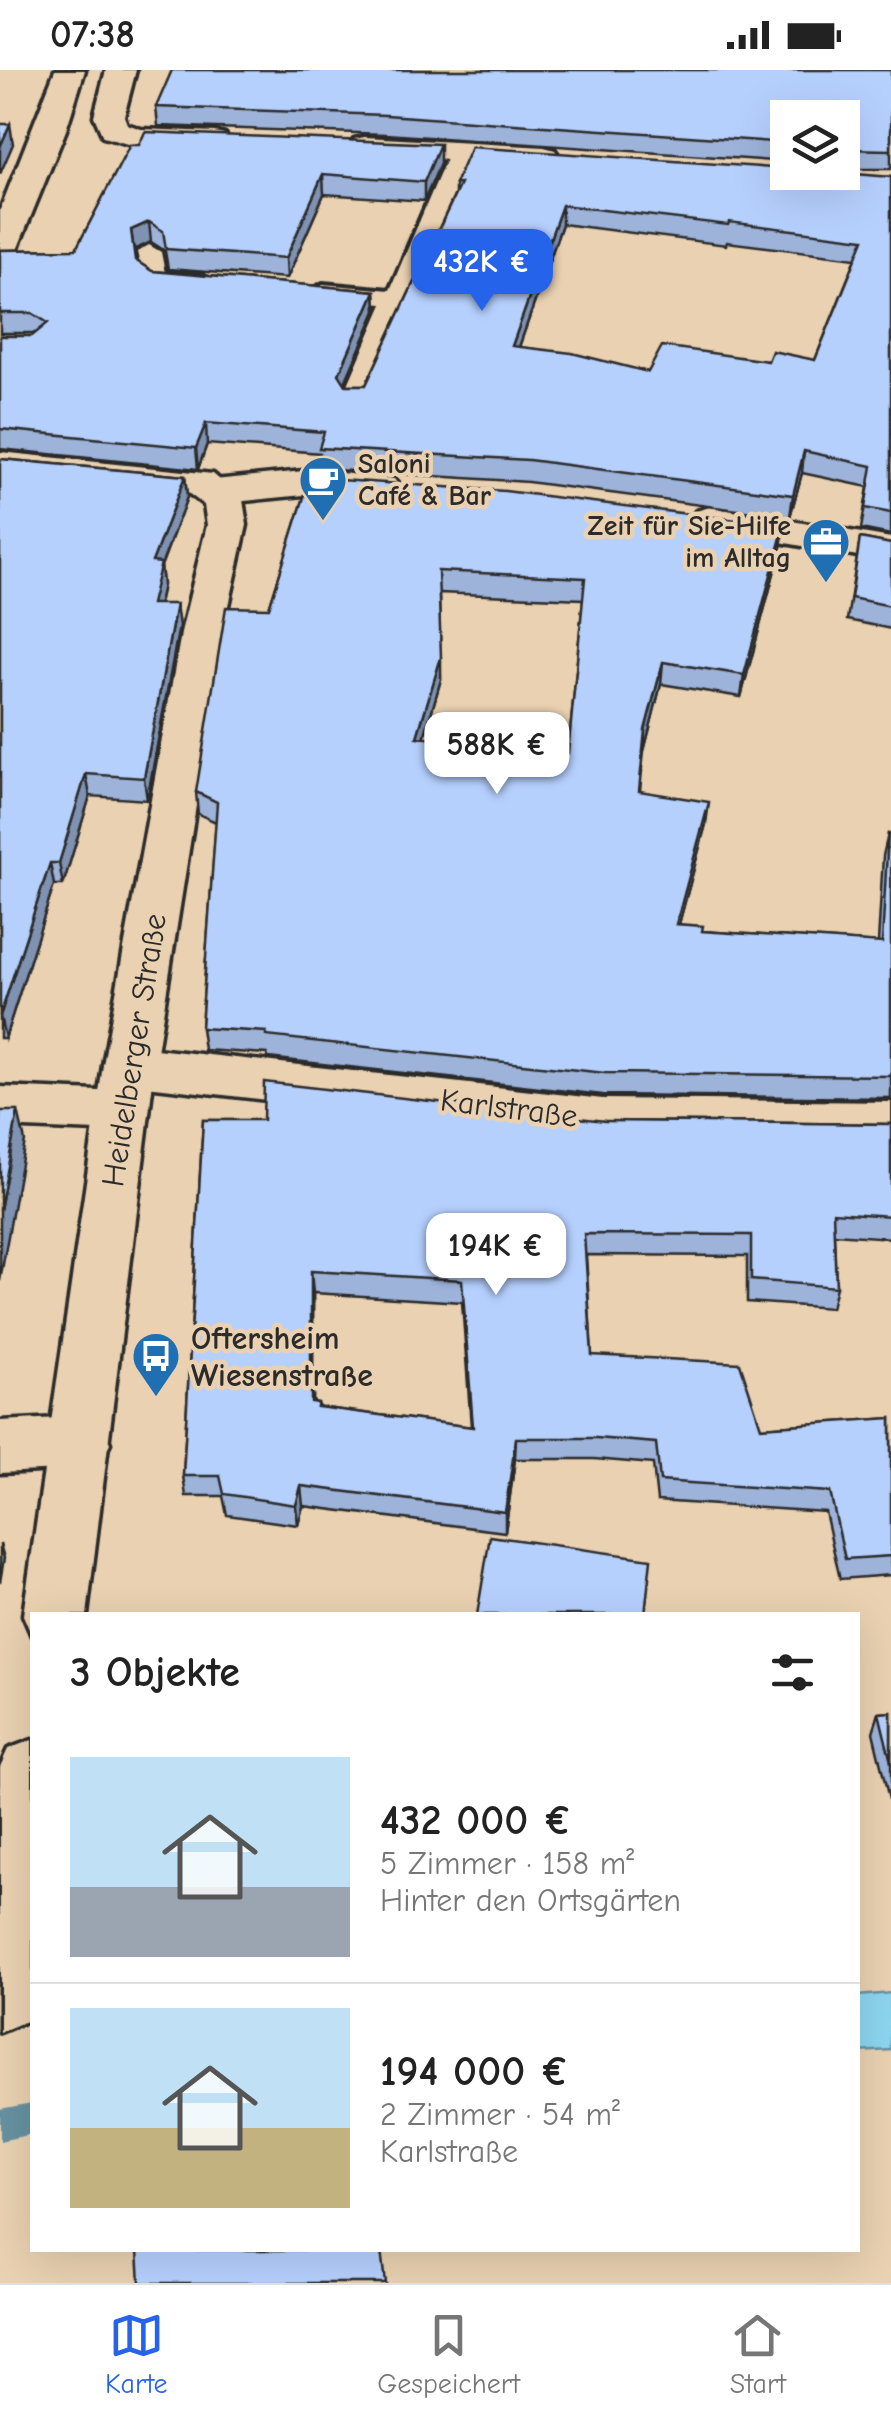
<!DOCTYPE html>
<html lang="de">
<meta charset="utf-8">
<style>
:root{--surface:#fff;--page:#f6f6f6;--text:#222;--muted:#767676;--line:#e0e0e0;--accent:#2563eb}
body{margin:0;font-family:"Comic Neue",sans-serif;background:var(--page);color:var(--text);height:100vh;display:flex;flex-direction:column;font-size:38px;white-space:nowrap}
*{box-sizing:border-box;margin:0}
p{font-size:32px;color:var(--muted)}
.icon{flex:none;width:55px;height:55px;fill:none;stroke:currentColor;stroke-width:2;stroke-linecap:round;stroke-linejoin:round}
.map{position:relative;flex:1;overflow:hidden}
.sheet{position:absolute;left:30px;top:1542px;width:830px;height:640px;display:flex;flex-direction:column;background:var(--surface);border-radius:0px;box-shadow:0 10px 40px #0002}
.sheet>*{flex:none}
.buttons{position:absolute;left:770px;top:30px;display:grid;gap:20px}
.buttons a{display:grid;place-items:center;width:90px;height:90px;border-radius:0px;background:var(--surface);box-shadow:0 10px 40px #0002;font-size:50px}
.price{position:absolute;translate:-50% -85px;padding:0 22px;border-radius:20px;background:#fff;color:#222;font-size:32px;line-height:65px;filter:drop-shadow(0 2px 5px #0008)}
.price::after{content:'';position:absolute;left:50%;top:60px;width:30px;height:22px;margin-left:-15px;background:inherit;clip-path:polygon(0 0,100% 0,50% 100%)}
.price.on{background:var(--accent);color:#fff}
ul{padding:0;list-style:none}
li{display:flex;align-items:center;gap:30px;height:250px;padding:0 40px}
li+li{border-top:2px solid var(--line)}
li span{display:grid;place-items:center;flex:none;width:280px;height:200px;border-radius:0px;color:#555}
li>.icon{margin-inline-start:auto}
span .icon{width:120px;height:120px;fill:#fffc;stroke-width:1}
li b{font-size:42px}
h2{display:flex;justify-content:space-between;align-items:center;height:120px;padding:0 40px;font-size:42px}
.status{display:flex;justify-content:space-between;align-items:center;height:70px;padding:0 50px;background:var(--surface);direction:ltr}
.status svg{height:28px;fill:currentColor}
.tab-bar{display:flex;justify-content:space-around;align-items:center;height:140px;border-top:2px solid var(--line);background:var(--surface);font-size:28px;color:var(--muted)}
.tab-bar a{display:grid;justify-items:center;gap:5px}
.tab-bar .on{color:var(--accent)}
.map>svg:first-child{display:block}
</style>
<div class="status"><b>07:38</b><svg viewBox="0 0 49 12"><path d="M0 12V9h3v3zM5 12V6h3v6zM10 12V3h3v9zM15 12V0h3v12zM26 1h20v11H26zM47 4h2v5h-2z"/></svg></div>
<div class="map">
<svg width="891" height="2213" viewBox="0 0 891 2213">
<rect width="100%" height="100%" fill="#e9d1b1"/>
<filter id="ink" filterUnits="userSpaceOnUse"><feTurbulence type="fractalNoise" baseFrequency=".01" numOctaves="2"/><feDisplacementMap in="SourceGraphic" scale="20" xChannelSelector="R" yChannelSelector="G"/><feConvolveMatrix kernelMatrix="1 2 1 2 8 2 1 2 1" color-interpolation-filters="sRGB"/></filter>
<g filter="url(#ink)">
<!-- water -->
<polygon fill="#8dd5ef" stroke="#6691a1" stroke-width="2.5" points="891,1923 891,1980 858,1982 858,1926"/>
<g fill="none" stroke-linecap="round" stroke-linejoin="round">
<!-- stream -->
<polygon fill="#6691a1" fill-rule="evenodd" points="32,2033 32,2064 0,2071 0,2039"/>
<!-- service casing -->
<g stroke="#2b2b2b" stroke-width="8">
<g id="service">
<polygon points="461,75 473,82 371,326 367,332 347,332 343,326 383,234 323,230 310,222 323,214 390,220 449,82"/>
<polygon points="149,175 161,182 165,203 200,205 213,213 200,221 145,215 137,182"/>
</g>
</g>
<!-- minor casing -->
<g stroke="#2b2b2b" stroke-width="7">
<g id="minor">
<polygon points="106,0 136,0 124,46 127,54 141,59 214,62 225,64 230,71 225,78 214,80 138,77 103,67 94,46"/>
<polygon points="365,67 544,77 555,80 560,87 555,94 544,97 354,83 349,76 354,69"/>
<polygon points="314,400 394,409 400,417 394,425 380,429 314,424 214,434 200,430 194,422 200,414 214,410"/>
<polygon points="710,437 891,468 891,492 696,457 690,449 696,441"/>
<polygon points="129,976 603,1029 891,1032 891,1072 603,1069 129,1014 110,1008 103,995 110,982"/>
<polygon points="0,1017 122,1022 141,1028 149,1042 141,1056 122,1062 0,1057"/>
<polygon points="79,1347 101,1355 110,1373 101,1391 79,1399 0,1403 0,1351"/>
</g>
</g>
<!-- tertiary casing -->
<g stroke="#2b2b2b" stroke-width="7">
<g id="tertiary">
<polygon points="55,0 85,0 66,60 17,180 12,187 0,190 0,140"/>
<polygon points="0,382 213,404 243,430 247,455 224,558 155,995 87,1545 32,1545 32,1566 23,1545 103,995 182,558 207,455 204,435 188,423 0,406"/>
<polygon points="32,1670 32,1935 26,1951 0,1962 0,1697 8,1679"/>
</g>
</g>
<!-- service -->
<use href="#service" fill="#e9d1b1" fill-rule="evenodd"/>
<!-- minor -->
<use href="#minor" fill="#e9d1b1" fill-rule="evenodd"/>
<!-- tertiary -->
<use href="#tertiary" fill="#e9d1b1" fill-rule="evenodd"/>
</g>
<!-- wall -->
<g fill="#9db3da" stroke="#2b2b2b" stroke-width="2.5" fill-rule="evenodd">
<polygon points="891,0 891,99 842,99 842,48 788,48 788,92 386,64 158,56 156,37"/>
<path d="M 130,75 L 440,94 L 424,131 L 324,124 L 287,208 L 168,199 L 165,181 L 151,172 L 134,180 L 135,190 L 152,201 L 375,221 L 376,241 L 345,313 L 346,315 L 366,315 L 455,124 L 455,114 L 891,107 L 891,465 L 861,459 L 868,417 L 802,403 L 790,447 L 528,412 L 320,399 L 320,383 L 207,374 L 198,399 L 0,379 L 0,266 L 32,266 L 35,263 L 0,263 L 0,180 L 76,179 ZM 562,154 L 726,175 L 727,172 L 856,188 L 815,290 L 768,291 L 648,302 L 519,277 Z"/>
<polygon points="0,389 185,406 187,427 161,496 163,515 159,534 179,556 147,730 90,726 63,815 54,815 5,968 0,968"/>
<path d="M 310,408 L 784,456 L 781,477 L 741,627 L 661,614 L 644,681 L 640,721 L 706,754 L 679,854 L 702,861 L 878,873 L 883,786 L 888,764 L 891,765 L 891,1028 L 603,1025 L 268,988 L 267,984 L 204,980 L 201,958 L 216,752 L 198,744 L 196,722 L 269,538 ZM 439,523 L 583,529 L 568,683 L 424,668 L 441,609 Z"/>
<polygon points="860,468 891,474 891,559 847,550"/>
<path d="M 203,1050 L 605,1051 L 891,1054 L 891,1168 L 834,1164 L 836,1217 L 831,1238 L 747,1232 L 747,1186 L 586,1185 L 592,1285 L 761,1357 L 891,1348 L 891,1505 L 840,1509 L 825,1442 L 657,1431 L 653,1394 L 594,1389 L 515,1389 L 505,1462 L 303,1436 L 298,1455 L 227,1445 L 223,1426 L 186,1426 L 183,1406 ZM 313,1223 L 462,1232 L 471,1357 L 318,1337 L 318,1333 L 313,1332 Z"/>
<polygon points="891,1642 891,1738 873,1662 879,1643"/>
</g>
<!-- shaded-wall -->
<g fill="#7f92b2" stroke="#2b2b2b" stroke-width="2.5">
<polygon points="10,54 13,74 0,104 0,77"/>
<polygon points="440,74 440,94 424,131 424,112"/>
<polygon points="323,104 324,124 287,208 286,188"/>
<polygon points="562,135 562,154 512,297 512,276"/>
<polygon points="149,152 151,172 134,180 131,160"/>
<polygon points="375,221 376,241 340,324 339,304"/>
<polygon points="206,353 207,374 198,399 196,378"/>
<polygon points="804,381 802,403 790,447 793,425"/>
<polygon points="185,406 187,427 161,496 163,515 154,555 151,534 152,492"/>
<polygon points="784,456 781,477 741,627 744,605"/>
<polygon points="176,534 179,556 147,730 144,708"/>
<polygon points="441,587 441,609 418,689 417,667"/>
<polygon points="663,592 661,614 644,681 645,660"/>
<polygon points="86,704 90,726 63,815 59,793"/>
<polygon points="709,732 706,754 673,876 676,854"/>
<polygon points="50,793 54,815 5,968 0,946"/>
<polygon points="18,1041 25,1071 0,1211 0,1140"/>
<polygon points="311,1201 313,1223 313,1353 311,1332"/>
<polygon points="516,1368 515,1389 505,1462 505,1442"/>
<polygon points="301,1416 303,1436 298,1455 296,1435"/>
<polygon points="0,1474 4,1488 0,1512"/>
</g>
<!-- building -->
<g fill="#b6d0fe" stroke="#2b2b2b" stroke-width="2.5" fill-rule="evenodd">
<polygon points="172,0 891,0 891,80 842,79 842,48 788,48 788,73 386,45 156,37"/>
<polygon points="0,54 10,54 0,77"/>
<path d="M 145,62 L 440,74 L 424,112 L 323,104 L 286,188 L 166,179 L 163,161 L 149,152 L 131,160 L 135,190 L 152,201 L 375,221 L 339,304 L 346,315 L 366,315 L 460,114 L 455,114 L 471,77 L 788,99 L 788,102 L 831,102 L 891,107 L 891,443 L 865,438 L 872,396 L 804,381 L 793,425 L 529,390 L 319,378 L 324,362 L 206,353 L 196,378 L 0,359 L 0,266 L 32,266 L 48,253 L 32,243 L 0,243 L 0,180 L 76,179 L 130,75 L 139,75 ZM 562,135 L 728,155 L 729,152 L 864,169 L 815,290 L 772,281 L 768,291 L 662,276 L 648,302 L 572,283 L 512,276 Z"/>
<polygon points="0,389 185,406 152,492 161,493 151,534 176,534 144,708 86,704 59,793 50,793 0,946"/>
<path d="M 310,408 L 505,421 L 784,456 L 744,605 L 663,592 L 645,660 L 639,721 L 709,732 L 676,854 L 703,856 L 702,861 L 882,873 L 888,764 L 891,765 L 891,1006 L 605,1003 L 266,966 L 266,962 L 201,958 L 217,732 L 196,722 L 226,537 L 269,538 ZM 438,501 L 585,508 L 568,683 L 417,667 L 441,587 Z"/>
<polygon points="860,468 891,474 891,536 851,528"/>
<path d="M 264,1012 L 605,1051 L 891,1054 L 891,1146 L 833,1142 L 836,1217 L 751,1210 L 751,1165 L 584,1164 L 592,1285 L 740,1293 L 761,1357 L 891,1348 L 891,1486 L 845,1489 L 830,1422 L 660,1411 L 656,1373 L 596,1368 L 516,1368 L 505,1442 L 301,1416 L 296,1435 L 224,1424 L 220,1406 L 183,1406 L 203,1050 L 263,1050 ZM 311,1201 L 462,1210 L 473,1357 L 317,1337 L 318,1333 L 311,1332 Z"/>
<polygon points="0,1041 18,1041 0,1140"/>
<polygon points="490,1466 651,1489 645,1545 477,1545"/>
<polygon points="891,1642 891,1692 879,1643"/>
<polygon points="138,2180 381,2180 385,2213 140,2213"/>
</g>
</g>
<!-- icons -->
<defs>
<g id="cafe-pin" transform="scale(2.5)"><path d="M0 17L-7.5 6A9.5 9.5 0 1 1 7.5 6Z" fill="#1f6fb2" stroke="#e9d1b1"/><path d="M-5.5-4.5H6V0H3Q3 3.5 0 3.5H-2.5Q-5.5 3.5-5.5 0ZM3-3.2v2h1.7v-2ZM-6 4.5H4V6H-6Z" fill="#fff"/></g>
<g id="office-pin" transform="scale(2.5)"><path d="M0 17L-7.5 6A9.5 9.5 0 1 1 7.5 6Z" fill="#1f6fb2" stroke="#e9d1b1"/><path d="M-6-3h4V-5.5h4V-3h4V5H-6ZM-1-4.5V-3h2v-1.5ZM-6 0V1H6V0Z" fill="#fff"/></g>
<g id="bus-pin" transform="scale(2.5)"><path d="M0 17L-7.5 6A9.5 9.5 0 1 1 7.5 6Z" fill="#1f6fb2" stroke="#e9d1b1"/><path d="M-5-6H5V4H4V6H2V4H-2V6H-4V4H-5ZM-3.5-4V0h7V-4ZM-3.5 1.2v1.5H-2V1.2ZM2 1.2v1.5H3.5V1.2Z" fill="#fff"/></g>
</defs>
<g fill-rule="evenodd">
<use href="#cafe-pin" x="323" y="410"/>
<use href="#office-pin" x="826" y="472"/>
<use href="#bus-pin" x="156" y="1286"/>
</g>
<g text-anchor="middle" dominant-baseline="central" stroke-width="9" stroke-linejoin="round" paint-order="stroke">
<!-- far-poi labels -->
<g font-size="28" font-weight="bold" fill="#2b2b2b" stroke="#e9d1b1" text-anchor="start">
<text x="358" y="394">Saloni<tspan x="358" dy="32">Café &amp; Bar</tspan></text>
<text x="791" y="456" text-anchor="end">Zeit für Sie-Hilfe<tspan x="791" dy="32">im Alltag</tspan></text>
</g>
<!-- street labels -->
<g font-size="32" fill="#2b2b2b" stroke="#e9d1b1">
<text transform="translate(134 980) rotate(-81)">Heidelberger Straße</text>
<text transform="translate(509 1038) rotate(7)">Karlstraße</text>
</g>
<!-- poi labels -->
<g font-size="32" font-weight="bold" fill="#2b2b2b" stroke="#e9d1b1" text-anchor="start">
<text x="191" y="1268">Oftersheim<tspan x="191" dy="37">Wiesenstraße</tspan></text>
</g>
</g>
</svg>
<div class="buttons">
<a><svg class="icon" aria-label="layers" viewBox="0 0 24 24"><path d="M12 4l9 5-9 5-9-5zM3 14l9 5 9-5"/></svg></a>
</div>
<b class="price on" style="left:482px;top:244px">432K €</b>
<b class="price" style="left:497px;top:727px">588K €</b>
<b class="price" style="left:496px;top:1228px">194K €</b>
<section class="sheet">
<h2>3 Objekte<svg class="icon" aria-label="filters" viewBox="0 0 24 24"><path d="M4 7h16M4 17h16"/><circle cx="9" cy="7" r="2"/><circle cx="15" cy="17" r="2"/></svg></h2>
<ul>
<li><span style="background:linear-gradient(#bfe0f5 65%,#9aa5b1 0)"><svg class="icon" aria-label="home" viewBox="0 0 24 24"><path d="M3 11l9-7 9 7M6 9v11h12V9"/></svg></span><div><b>432 000 €</b><p>5 Zimmer · 158 m²</p><p>Hinter den Ortsgärten</p></div></li>
<li><span style="background:linear-gradient(#bfe0f5 60%,#c2b280 0)"><svg class="icon" aria-label="home" viewBox="0 0 24 24"><path d="M3 11l9-7 9 7M6 9v11h12V9"/></svg></span><div><b>194 000 €</b><p>2 Zimmer · 54 m²</p><p>Karlstraße</p></div></li>
</ul>
</section>
</div>
<nav class="tab-bar">
<a class="on"><svg class="icon" aria-label="map" viewBox="0 0 24 24"><path d="M3 6l6-2 6 2 6-2v14l-6 2-6-2-6 2zM9 4v14M15 6v14"/></svg>Karte</a>
<a><svg class="icon" aria-label="saved" viewBox="0 0 24 24"><path d="M7 4h10v16l-5-4-5 4z"/></svg>Gespeichert</a>
<a><svg class="icon" aria-label="home" viewBox="0 0 24 24"><path d="M3 11l9-7 9 7M6 9v11h12V9"/></svg>Start</a>
</nav>
